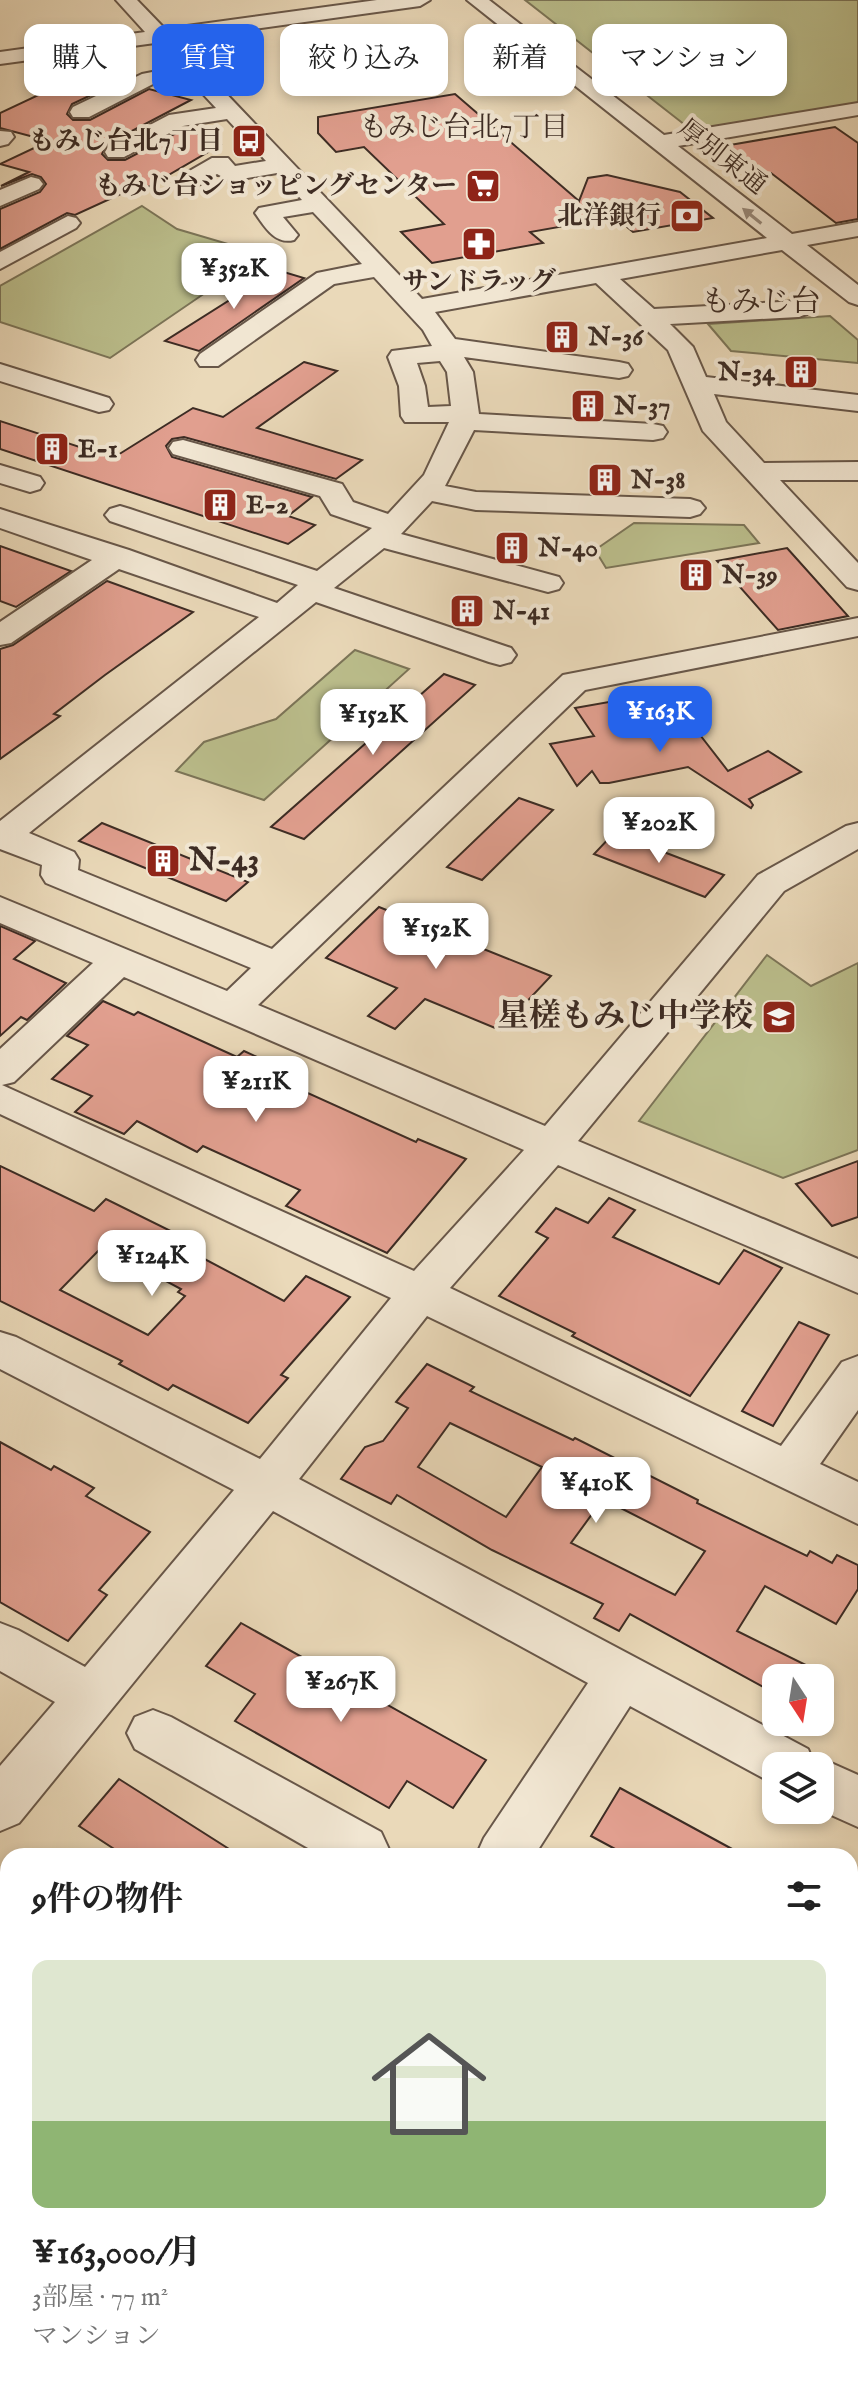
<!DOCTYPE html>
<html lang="ja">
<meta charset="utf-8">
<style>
:root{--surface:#fff;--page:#f6f6f6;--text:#222;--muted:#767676;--line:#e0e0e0;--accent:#2563eb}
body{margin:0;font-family:"IM FELL English","Noto Serif JP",serif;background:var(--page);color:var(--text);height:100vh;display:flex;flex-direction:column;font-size:30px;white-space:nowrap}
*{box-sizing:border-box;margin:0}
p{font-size:26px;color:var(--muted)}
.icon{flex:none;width:44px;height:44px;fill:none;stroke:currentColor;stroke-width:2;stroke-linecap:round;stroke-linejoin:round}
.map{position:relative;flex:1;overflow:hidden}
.details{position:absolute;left:0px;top:1848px;width:858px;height:538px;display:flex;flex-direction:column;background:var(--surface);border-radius:24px 24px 0 0;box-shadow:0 4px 12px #0003}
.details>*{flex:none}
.banner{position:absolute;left:24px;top:24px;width:810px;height:72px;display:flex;gap:16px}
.needle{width:52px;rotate:168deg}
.tools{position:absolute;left:762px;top:1664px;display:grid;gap:16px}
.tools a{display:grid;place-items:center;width:72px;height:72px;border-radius:16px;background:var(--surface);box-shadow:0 4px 12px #0003;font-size:40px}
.price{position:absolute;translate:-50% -68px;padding:0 18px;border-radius:16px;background:#fff;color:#222;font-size:26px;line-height:52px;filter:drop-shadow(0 2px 4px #0008)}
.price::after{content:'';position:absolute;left:50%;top:48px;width:24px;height:18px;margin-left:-12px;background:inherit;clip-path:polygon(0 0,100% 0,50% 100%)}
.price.current{background:var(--accent);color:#fff}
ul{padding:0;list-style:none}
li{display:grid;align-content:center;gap:16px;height:424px;padding:0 32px}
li+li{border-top:2px solid var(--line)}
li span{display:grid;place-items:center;height:248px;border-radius:16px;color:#555}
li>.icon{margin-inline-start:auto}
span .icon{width:144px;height:144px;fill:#fffc;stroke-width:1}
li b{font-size:34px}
h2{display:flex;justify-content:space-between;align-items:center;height:96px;padding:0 32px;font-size:34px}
.tag{padding:0 28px;border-radius:16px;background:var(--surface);box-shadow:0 4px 12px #0003;font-size:28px;line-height:72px}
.tag.current{background:var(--accent);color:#fff}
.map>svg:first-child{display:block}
</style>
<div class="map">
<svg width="858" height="2385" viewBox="0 0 858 2385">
<rect width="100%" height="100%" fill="#ead9b9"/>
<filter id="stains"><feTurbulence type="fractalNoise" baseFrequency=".0025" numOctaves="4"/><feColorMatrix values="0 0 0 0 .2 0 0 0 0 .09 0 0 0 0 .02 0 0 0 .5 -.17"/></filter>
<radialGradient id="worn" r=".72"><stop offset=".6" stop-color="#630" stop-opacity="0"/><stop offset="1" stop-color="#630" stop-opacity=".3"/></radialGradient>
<!-- green -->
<g fill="#bbbe8c" stroke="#7c7558" stroke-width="2">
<polygon points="525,0 858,0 858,106 694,132"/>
<polygon points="142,206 177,229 262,254 110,358 0,322 0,286"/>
<polygon points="830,316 858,340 858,363 731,351 708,324"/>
<polygon points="634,523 744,525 759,543 606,568 595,550"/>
<polygon points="355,650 409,669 264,800 176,771 204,742 276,719"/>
<polygon points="767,955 811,986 858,963 858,1150 783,1178 639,1121"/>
<polygon points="263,2378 445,2378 456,2385 258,2385"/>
</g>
<!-- building -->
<g fill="#e19f8f" stroke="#3d2c24" stroke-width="2" fill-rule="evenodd">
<polygon points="85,73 119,82 72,104 67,114 73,120 90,120 149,89 191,100 107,144 102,154 108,160 125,160 182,130 217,138 209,142 220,145 141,191 136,187 75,215 67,213 0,249 0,209 40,192 46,184 41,177 32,174 1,186 29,172 0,164 49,141 0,128 0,113"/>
<polygon points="455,94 579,201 588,178 607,175 680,192 713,218 633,232 615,217 530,232 543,243 432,263 401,232 444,224 364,147 336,152 318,133 318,117"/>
<polygon points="835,127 858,143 858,219 836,223 771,173 753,176 718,147"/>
<polygon points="277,270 304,278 199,351 165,341"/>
<polygon points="304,362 337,371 257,428 362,460 336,479 184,437 172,439 166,446 172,457 312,497 288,516 315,525 288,544 0,449 0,421 113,458 193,408 223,417"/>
<polygon points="0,546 71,571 16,607 0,601"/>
<polygon points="787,548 848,616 778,630 717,561"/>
<polygon points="107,581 193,612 105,675 54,714 60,716 0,759 0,649 13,645"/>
<polygon points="444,674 475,685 304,839 271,827"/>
<polygon points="620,700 642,731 690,722 728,771 768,751 801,772 749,799 753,805 751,808 688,767 609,783 600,783 592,771 577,786 550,744 594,736 575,708"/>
<polygon points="519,798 553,810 482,880 447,867"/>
<polygon points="102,823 248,882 226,901 79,841"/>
<polygon points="614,833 724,875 705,897 594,854"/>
<polygon points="379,907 551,976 500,1030 425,999 395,1029 368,1016 397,988 326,958"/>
<polygon points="0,926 35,941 14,959 66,983 27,1020 21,1017 0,1036"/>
<polygon points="103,1001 134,1015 138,1012 237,1057 244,1051 279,1067 270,1076 416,1142 418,1139 466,1159 387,1253 286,1206 300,1190 203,1146 197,1152 137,1121 124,1134 75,1112 92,1096 52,1079 88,1045 67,1036"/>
<polygon points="858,1161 858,1217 832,1226 796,1184"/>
<path d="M 0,1166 L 94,1211 L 106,1199 L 203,1247 L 195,1254 L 284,1301 L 306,1276 L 350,1297 L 281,1375 L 288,1378 L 248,1423 L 173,1385 L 168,1390 L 119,1364 L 122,1361 L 0,1301 ZM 102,1247 L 181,1289 L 178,1292 L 185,1296 L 148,1335 L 60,1290 Z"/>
<polygon points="609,1198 635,1210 613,1237 719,1284 744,1250 782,1268 690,1396 572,1336 575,1333 499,1296 548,1238 536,1232 556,1208 588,1223"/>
<polygon points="799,1322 829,1335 773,1426 742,1411"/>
<path d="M 427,1364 L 474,1387 L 470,1391 L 573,1440 L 575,1438 L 698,1500 L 697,1503 L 807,1556 L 810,1551 L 832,1563 L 837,1555 L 858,1565 L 858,1589 L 836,1624 L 765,1586 L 737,1631 L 832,1678 L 776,1678 L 776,1694 L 630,1614 L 619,1631 L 594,1618 L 603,1604 L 492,1550 L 397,1495 L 391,1504 L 341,1479 L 365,1447 L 383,1441 L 408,1408 L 396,1402 ZM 450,1423 L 542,1467 L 506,1517 L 418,1467 ZM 603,1499 L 705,1551 L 675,1595 L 571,1543 Z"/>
<polygon points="0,1442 51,1470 54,1466 94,1488 86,1496 150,1532 99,1590 107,1595 68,1641 0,1602"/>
<polygon points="241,1623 486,1760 453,1808 407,1781 389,1808 235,1721 255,1694 206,1666"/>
<polygon points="119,1779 240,1856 125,1856 79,1826"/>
<polygon points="620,1788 745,1856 628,1856 591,1836"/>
</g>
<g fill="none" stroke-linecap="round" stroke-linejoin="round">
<!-- minor casing -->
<g stroke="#685749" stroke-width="4">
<g id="minor">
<path d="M 116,0 L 137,0 L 165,29 L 377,0 L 430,0 L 420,6 L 175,40 L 422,299 L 767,238 L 467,0 L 489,0 L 664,135 L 858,103 L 858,115 L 678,146 L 792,234 L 858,222 L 858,236 L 807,245 L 858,285 L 858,305 L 849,302 L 782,250 L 620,279 L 654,309 L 798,301 L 807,304 L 811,309 L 807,314 L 798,317 L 670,324 L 693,347 L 706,377 L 858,395 L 858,411 L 714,394 L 726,422 L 764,463 L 858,462 L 858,480 L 780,480 L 858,563 L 858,590 L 847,587 L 703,431 L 668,350 L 596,283 L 435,312 L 455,339 L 619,362 L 628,364 L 632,370 L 628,376 L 619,378 L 464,357 L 473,372 L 479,414 L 653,424 L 663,426 L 667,432 L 663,438 L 653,440 L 474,430 L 445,486 L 476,492 L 690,499 L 700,502 L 705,508 L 700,514 L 690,517 L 476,510 L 432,501 L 401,534 L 559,577 L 563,583 L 559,589 L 548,592 L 384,548 L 334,588 L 511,648 L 516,655 L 511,662 L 500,665 L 489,662 L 316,602 L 29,833 L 74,852 L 79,860 L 78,870 L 272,949 L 563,675 L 858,618 L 858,636 L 585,690 L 258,1005 L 545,1126 L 758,875 L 846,826 L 858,823 L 858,849 L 784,891 L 578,1141 L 858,1259 L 858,1293 L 558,1165 L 450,1288 L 781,1446 L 842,1362 L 858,1356 L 858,1410 L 820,1464 L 858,1482 L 858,1524 L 427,1316 L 299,1479 L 808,1749 L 813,1761 L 820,1758 L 858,1775 L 858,1827 L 820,1810 L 820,1766 L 776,1766 L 776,1785 L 630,1706 L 534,1856 L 476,1856 L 484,1838 L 588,1683 L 273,1511 L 19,1823 L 0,1831 L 0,1766 L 55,1702 L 0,1671 L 0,1623 L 18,1630 L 85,1667 L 234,1490 L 0,1369 L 0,1332 L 16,1337 L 260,1459 L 391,1298 L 0,1114 L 0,1049 L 93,963 L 0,923 L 0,897 L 227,991 L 251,968 L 46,883 L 41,875 L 42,865 L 0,849 L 0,821 L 259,617 L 119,569 L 11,643 L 0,645 L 0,622 L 92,560 L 0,528 L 0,509 L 129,550 L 277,603 L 298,585 L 110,521 L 105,515 L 110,509 L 120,506 L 130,509 L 317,571 L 372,528 L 331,514 L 320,496 L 173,454 L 169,448 L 173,442 L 183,440 L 342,484 L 353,502 L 388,514 L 424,475 L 449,422 L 405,422 L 401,416 L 399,386 L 388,357 L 392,351 L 432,346 L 423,330 L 374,277 L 334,284 L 218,366 L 200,366 L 196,360 L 200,354 L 317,273 L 362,264 L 313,212 L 283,217 L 298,235 L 294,240 C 275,245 265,227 255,213 L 259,208 L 302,200 L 277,173 L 230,181 L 217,174 L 195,187 L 179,187 L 175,182 L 179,177 L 212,158 L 228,158 L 235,166 L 266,161 L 227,119 L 183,126 L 124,157 L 108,157 L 105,152 L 108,147 L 169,115 L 216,108 L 188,78 L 155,83 L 89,117 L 73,117 L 70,112 L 73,107 L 142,74 L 178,67 L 155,43 L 0,64 L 0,52 L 145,32 ZM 440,361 L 447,372 L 451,406 L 428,407 L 425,386 L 417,363 ZM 124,977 L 524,1150 L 414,1271 L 2,1085 L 14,1082 Z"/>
<polygon points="0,131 11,132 14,137 8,144 0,146"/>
<polygon points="31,177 39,179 43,184 39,189 0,206 0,190"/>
<polygon points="68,216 76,218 80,223 76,228 0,269 0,252"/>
<polygon points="0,364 109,398 113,404 109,410 99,412 0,381"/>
<polygon points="0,465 40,477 44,483 40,489 30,492 0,483"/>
<polygon points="153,1710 171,1717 381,1832 392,1856 322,1856 135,1749 127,1733 135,1717"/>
<polygon points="850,2089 858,2093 858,2154 850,2150"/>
<polygon points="0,2271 8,2274 8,2340 0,2337"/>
<polygon points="66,2378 192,2378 189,2385 69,2385"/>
<polygon points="748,2378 821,2378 824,2385 751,2385"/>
</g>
</g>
<!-- minor -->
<use href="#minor" fill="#f1e6d2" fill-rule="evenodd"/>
</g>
<!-- one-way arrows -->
<defs><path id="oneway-solid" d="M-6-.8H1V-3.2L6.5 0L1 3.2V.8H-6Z" transform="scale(2)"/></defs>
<use fill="#97897b" href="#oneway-solid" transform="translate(752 216) rotate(-141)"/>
<!-- icons -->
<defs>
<g id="bus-square" transform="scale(1.8)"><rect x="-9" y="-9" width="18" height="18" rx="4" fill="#8f2418" stroke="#f1e6d2"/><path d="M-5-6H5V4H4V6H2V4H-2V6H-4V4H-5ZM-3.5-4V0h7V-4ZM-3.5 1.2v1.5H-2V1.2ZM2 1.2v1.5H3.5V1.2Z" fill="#fff"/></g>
<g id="supermarket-square" transform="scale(1.8)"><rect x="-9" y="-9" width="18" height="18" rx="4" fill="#8f2418" stroke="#f1e6d2"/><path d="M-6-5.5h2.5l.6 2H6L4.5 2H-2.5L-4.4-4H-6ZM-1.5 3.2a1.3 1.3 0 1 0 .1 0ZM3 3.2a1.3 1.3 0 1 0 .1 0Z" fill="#fff"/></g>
<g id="bank-square" transform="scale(1.8)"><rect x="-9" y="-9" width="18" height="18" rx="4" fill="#8f2418" stroke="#f1e6d2"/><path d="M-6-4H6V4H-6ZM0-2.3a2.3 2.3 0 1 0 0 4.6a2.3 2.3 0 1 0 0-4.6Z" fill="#fff"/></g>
<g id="pharmacy-square" transform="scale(1.8)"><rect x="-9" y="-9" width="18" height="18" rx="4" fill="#8f2418" stroke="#f1e6d2"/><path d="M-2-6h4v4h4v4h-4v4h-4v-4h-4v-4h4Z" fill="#fff"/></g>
<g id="building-square" transform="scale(1.8)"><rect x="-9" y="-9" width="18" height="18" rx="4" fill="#8f2418" stroke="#f1e6d2"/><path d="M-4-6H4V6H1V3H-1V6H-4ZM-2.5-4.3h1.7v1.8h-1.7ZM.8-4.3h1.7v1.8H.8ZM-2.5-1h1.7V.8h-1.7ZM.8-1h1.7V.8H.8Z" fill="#fff"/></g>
<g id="school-square" transform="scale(1.8)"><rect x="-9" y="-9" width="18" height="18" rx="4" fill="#8f2418" stroke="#f1e6d2"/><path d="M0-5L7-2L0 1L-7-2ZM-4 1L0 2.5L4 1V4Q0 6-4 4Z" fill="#fff"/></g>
</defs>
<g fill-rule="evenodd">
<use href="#bus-square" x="249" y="141"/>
<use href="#supermarket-square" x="483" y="186"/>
<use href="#bank-square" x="687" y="216"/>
<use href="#pharmacy-square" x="479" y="244"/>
<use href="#building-square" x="562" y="337"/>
<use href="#building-square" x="801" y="372"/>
<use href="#building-square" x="588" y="406"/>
<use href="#building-square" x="52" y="449"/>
<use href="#building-square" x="605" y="480"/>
<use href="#building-square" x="220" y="505"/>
<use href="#building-square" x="512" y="548"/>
<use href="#building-square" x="696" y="575"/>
<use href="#building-square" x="467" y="611"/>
<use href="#building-square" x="163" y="861"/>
<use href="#school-square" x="779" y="1017"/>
</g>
<g text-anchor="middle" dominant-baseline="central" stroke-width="8" stroke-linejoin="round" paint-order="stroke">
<!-- far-poi labels -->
<g font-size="26" font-weight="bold" fill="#3d2c24" stroke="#f1e6d2" text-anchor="start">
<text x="223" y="141" text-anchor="end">もみじ台北7丁目</text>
<text x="457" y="186" text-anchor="end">もみじ台ショッピングセンター</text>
<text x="661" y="216" text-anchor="end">北洋銀行</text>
<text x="479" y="282" text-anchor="middle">サンドラッグ</text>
<text x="588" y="337">N-36</text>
<text x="775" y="372" text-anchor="end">N-34</text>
<text x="614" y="406">N-37</text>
<text x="78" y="449">E-1</text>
<text x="631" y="480">N-38</text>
<text x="246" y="505">E-2</text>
<text x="538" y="548">N-40</text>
<text x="722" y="575">N-39</text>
<text x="493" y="611">N-41</text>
</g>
<!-- far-street labels -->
<g font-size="26" fill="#3d2c24" stroke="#f1e6d2">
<text transform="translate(722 157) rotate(38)">厚別東通</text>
</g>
<!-- far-neighbourhood labels -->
<g font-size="28" fill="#3d2c24" stroke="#f1e6d2">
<text x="464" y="128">もみじ台北7丁目</text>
</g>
<!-- far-quarter labels -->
<g font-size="30" fill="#3d2c24" stroke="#f1e6d2">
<text x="761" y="303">もみじ台</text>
</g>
<!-- poi labels -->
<g font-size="32" font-weight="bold" fill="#3d2c24" stroke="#f1e6d2" text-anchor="start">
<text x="189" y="861">N-43</text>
<text x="753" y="1017" text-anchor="end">星槎もみじ中学校</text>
</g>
</g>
<rect width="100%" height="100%" filter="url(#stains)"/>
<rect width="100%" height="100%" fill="url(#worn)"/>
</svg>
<div class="tools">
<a><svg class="needle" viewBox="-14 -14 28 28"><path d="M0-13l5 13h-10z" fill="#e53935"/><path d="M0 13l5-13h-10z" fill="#767676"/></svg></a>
<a><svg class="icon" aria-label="layers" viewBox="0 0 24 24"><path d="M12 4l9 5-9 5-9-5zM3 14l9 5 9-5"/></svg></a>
</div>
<b class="price" style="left:234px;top:311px">¥352K</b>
<b class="price current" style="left:660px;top:754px">¥163K</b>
<b class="price" style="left:373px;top:757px">¥152K</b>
<b class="price" style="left:659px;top:865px">¥202K</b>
<b class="price" style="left:436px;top:971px">¥152K</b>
<b class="price" style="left:256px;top:1124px">¥211K</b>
<b class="price" style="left:152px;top:1298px">¥124K</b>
<b class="price" style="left:596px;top:1525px">¥410K</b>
<b class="price" style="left:341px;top:1724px">¥267K</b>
<div class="banner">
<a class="tag">購入</a>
<a class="tag current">賃貸</a>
<a class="tag">絞り込み</a>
<a class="tag">新着</a>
<a class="tag">マンション</a>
</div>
<section class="details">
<h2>9件の物件<svg class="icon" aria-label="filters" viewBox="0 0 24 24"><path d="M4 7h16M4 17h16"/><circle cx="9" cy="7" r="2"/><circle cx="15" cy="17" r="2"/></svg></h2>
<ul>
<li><span style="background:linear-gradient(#dfe7d0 65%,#8fb573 0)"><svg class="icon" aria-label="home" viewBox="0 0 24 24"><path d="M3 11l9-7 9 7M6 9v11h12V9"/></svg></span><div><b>¥163,000/月</b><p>3部屋 · 77 m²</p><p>マンション</p></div></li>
</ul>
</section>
</div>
